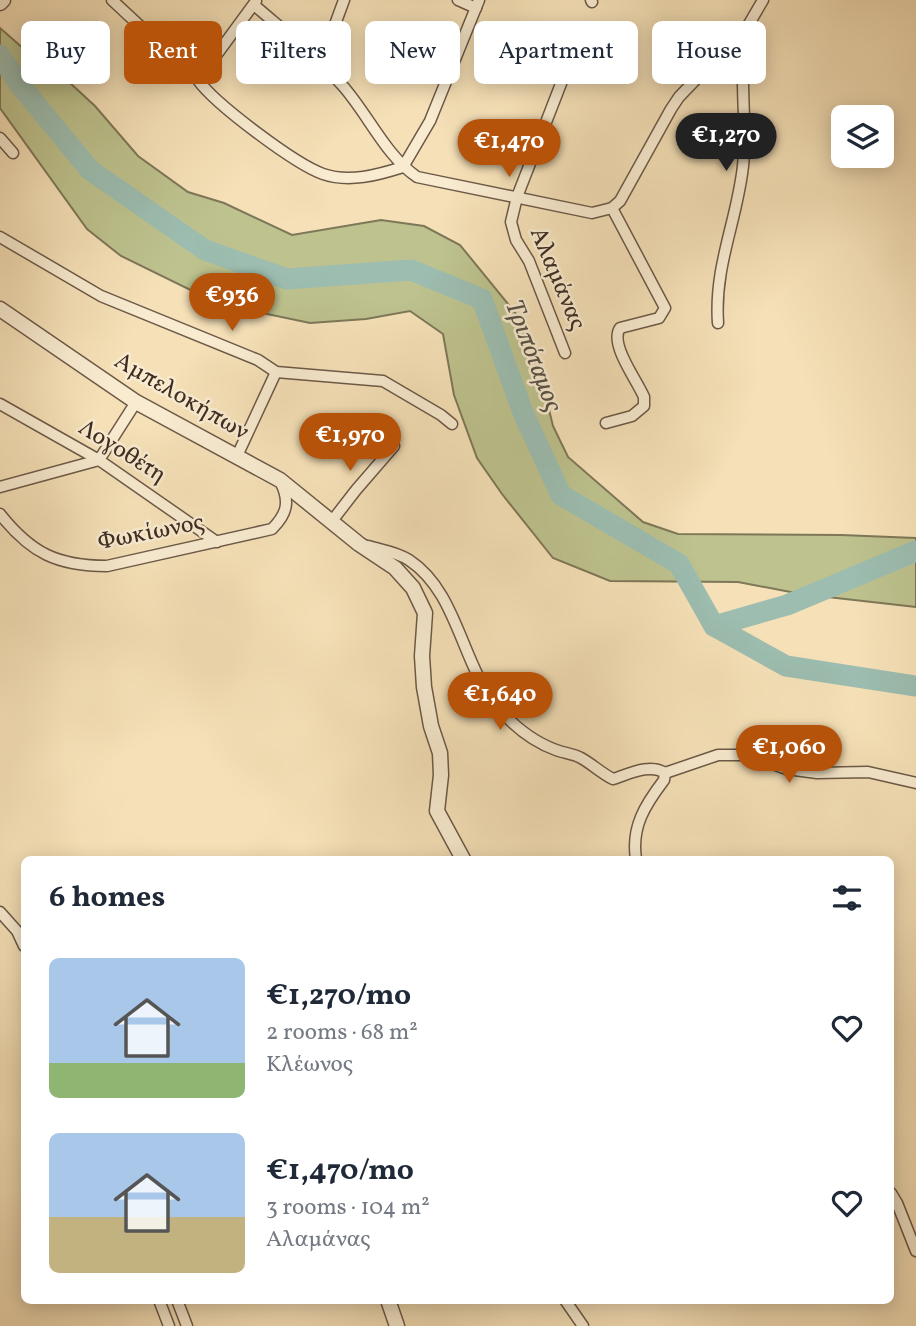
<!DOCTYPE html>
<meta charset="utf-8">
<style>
:root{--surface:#fff;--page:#f6f6f7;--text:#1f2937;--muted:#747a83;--accent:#b45309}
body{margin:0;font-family:Vollkorn,serif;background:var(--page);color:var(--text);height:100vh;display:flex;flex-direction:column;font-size:26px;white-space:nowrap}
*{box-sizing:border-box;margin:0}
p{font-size:23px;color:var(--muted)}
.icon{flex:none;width:38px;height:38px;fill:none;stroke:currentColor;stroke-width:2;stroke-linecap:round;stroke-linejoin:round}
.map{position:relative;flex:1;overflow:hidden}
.drawer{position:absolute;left:21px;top:856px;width:873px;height:448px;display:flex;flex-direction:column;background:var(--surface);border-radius:10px;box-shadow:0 4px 18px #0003}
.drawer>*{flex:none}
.banner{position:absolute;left:21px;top:21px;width:875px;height:63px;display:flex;gap:14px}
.buttons{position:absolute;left:831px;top:105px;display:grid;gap:14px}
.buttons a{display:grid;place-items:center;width:63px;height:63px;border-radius:10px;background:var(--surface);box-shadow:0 4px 18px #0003;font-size:35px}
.price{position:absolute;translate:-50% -60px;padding:0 16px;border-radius:24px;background:var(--accent);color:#fff;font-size:23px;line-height:46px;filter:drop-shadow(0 2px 4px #0008)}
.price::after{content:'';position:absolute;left:50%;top:42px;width:21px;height:16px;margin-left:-10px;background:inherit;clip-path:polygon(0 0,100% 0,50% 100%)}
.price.selected{background:#222;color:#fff}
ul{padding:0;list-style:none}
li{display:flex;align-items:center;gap:21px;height:175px;padding:0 28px}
li span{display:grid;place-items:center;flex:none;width:196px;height:140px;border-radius:10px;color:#555}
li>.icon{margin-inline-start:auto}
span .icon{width:84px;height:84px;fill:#fffc;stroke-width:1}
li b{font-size:30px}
h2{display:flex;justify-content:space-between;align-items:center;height:84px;padding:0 28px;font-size:30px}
.tag{padding:0 24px;border-radius:10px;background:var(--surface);box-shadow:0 4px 18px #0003;font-size:24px;line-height:63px}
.tag.selected{background:var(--accent);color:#fff}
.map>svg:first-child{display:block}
</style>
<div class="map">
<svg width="916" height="1326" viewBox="0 0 916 1326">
<rect width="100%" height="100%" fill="#f5e0b7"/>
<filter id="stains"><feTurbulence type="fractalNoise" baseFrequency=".00286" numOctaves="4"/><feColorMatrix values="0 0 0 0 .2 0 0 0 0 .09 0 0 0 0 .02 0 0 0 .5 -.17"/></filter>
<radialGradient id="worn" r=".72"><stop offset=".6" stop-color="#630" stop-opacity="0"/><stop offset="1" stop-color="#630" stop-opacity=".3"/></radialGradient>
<!-- green -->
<polygon fill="#bdc28e" stroke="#7e7758" stroke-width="2" points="0,28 41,64 69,82 95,106 138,156 188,192 224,203 292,235 381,220 424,226 460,245 517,315 541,377 553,426 568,457 643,522 678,534 841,535 916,538 916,607 801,594 738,582 610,581 553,558 502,494 477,458 454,395 443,334 410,311 366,319 310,323 219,304 121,256 87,229 0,108"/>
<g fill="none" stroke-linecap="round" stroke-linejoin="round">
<!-- river -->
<g stroke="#9cbdb0" stroke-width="21">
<polyline points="0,55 19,84 90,170 205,250 287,279 411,270 482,299 524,415 561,495 679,564 714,626 786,666 916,686"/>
<polyline points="714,626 787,605 916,551"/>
</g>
<!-- minor casing -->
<g stroke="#6c5948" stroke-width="13">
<g id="minor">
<path d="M 112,0 L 198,80 C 215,104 295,164 323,174 C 349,183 378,175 403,167"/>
<polyline points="458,0 476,8"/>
<polyline points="591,0 592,2"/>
<path d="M 254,5 C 284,31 315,55 342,85 C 368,114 385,155 417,177 L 592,213 L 612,208 L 620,201 L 671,109 L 679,97 L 749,24 L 763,0"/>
<polyline points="316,58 330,38 344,0"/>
<polyline points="198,80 256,1"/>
<polyline points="0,138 13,153"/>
<polyline points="403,167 430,121 479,0"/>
<polyline points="0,237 101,296 258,360 276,372 383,381 441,415 452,424"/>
<path d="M 718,323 C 714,266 737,221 743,166 C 748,119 737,73 748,27"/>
<polyline points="565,353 529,261 516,240 511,222 517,197 569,63"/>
<polyline points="0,404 99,460 217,542"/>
<path d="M 606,423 L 632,416 L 644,406 L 644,397 C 637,380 609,344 620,328 L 659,318 L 665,308 L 612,208"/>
<polyline points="237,456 276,372"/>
<polyline points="0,487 99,460 136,402"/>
<path d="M 0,514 C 31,553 57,566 107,566 L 272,529 C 287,514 290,502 281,483"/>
<polyline points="332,521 356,490 394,446"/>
<path d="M 368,546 C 381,550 397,552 409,560 C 459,593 461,666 500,710 C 515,727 534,742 556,750 C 564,753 574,754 581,758 C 592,764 601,773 613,779 C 629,774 650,763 665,773 L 664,780 C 645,805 631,827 636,859"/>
<polyline points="665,773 718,755 746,755 787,769 817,773 868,772 916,783"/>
<polyline points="0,912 17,931 24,946"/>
<polyline points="891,1193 897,1203 916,1251"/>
<polyline points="159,1300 169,1326"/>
<polyline points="177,1300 187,1326"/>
<polyline points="565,1300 583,1326"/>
</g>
</g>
<!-- tertiary casing -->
<g stroke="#6c5948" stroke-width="17">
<g id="tertiary">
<polyline points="0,3 3,0"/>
<polyline points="0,309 136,402 280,480 359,544 395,568 413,588 425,613 422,656 424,687 431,726 440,753 441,775 437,811 463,859"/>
<polyline points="388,1300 397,1326"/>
</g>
</g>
<!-- minor -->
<use href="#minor" stroke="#f8ebd0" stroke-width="10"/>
<!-- tertiary -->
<use href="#tertiary" stroke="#f8ebd0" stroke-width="14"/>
</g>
<g text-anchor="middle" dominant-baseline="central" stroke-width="5" stroke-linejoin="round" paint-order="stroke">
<!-- street labels -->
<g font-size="24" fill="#3f2c23" stroke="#f8ebd0">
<text transform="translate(557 279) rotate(67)">Αλαμάνας</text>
<text transform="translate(181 397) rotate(30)">Αμπελοκήπων</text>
<text transform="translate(122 452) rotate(32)">Λογοθέτη</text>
<text transform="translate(151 533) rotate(-11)">Φωκίωνος</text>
</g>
<!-- water labels -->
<g font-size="26" font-style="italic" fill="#565046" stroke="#f8ebd0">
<text transform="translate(533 356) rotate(69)">Τριπόταμος</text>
</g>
</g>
<rect width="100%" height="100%" filter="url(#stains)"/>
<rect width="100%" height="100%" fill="url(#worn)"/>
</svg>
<div class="buttons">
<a><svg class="icon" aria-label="layers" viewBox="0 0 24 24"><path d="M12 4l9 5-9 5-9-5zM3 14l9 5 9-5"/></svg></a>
</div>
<b class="price selected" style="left:726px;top:173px">€1,270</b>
<b class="price" style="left:509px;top:179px">€1,470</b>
<b class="price" style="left:232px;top:333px">€936</b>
<b class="price" style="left:350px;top:473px">€1,970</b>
<b class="price" style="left:500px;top:732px">€1,640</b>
<b class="price" style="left:789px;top:785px">€1,060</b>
<div class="banner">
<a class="tag">Buy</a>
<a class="tag selected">Rent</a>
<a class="tag">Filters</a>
<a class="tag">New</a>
<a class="tag">Apartment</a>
<a class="tag">House</a>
</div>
<section class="drawer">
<h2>6 homes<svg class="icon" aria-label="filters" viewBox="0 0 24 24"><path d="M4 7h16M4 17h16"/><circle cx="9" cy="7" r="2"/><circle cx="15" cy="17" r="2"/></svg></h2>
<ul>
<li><span style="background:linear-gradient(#a9c7e8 75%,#8fb573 0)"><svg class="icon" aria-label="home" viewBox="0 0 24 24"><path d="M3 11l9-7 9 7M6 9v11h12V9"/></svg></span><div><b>€1,270/mo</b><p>2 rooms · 68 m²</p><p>Κλέωνος</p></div><svg class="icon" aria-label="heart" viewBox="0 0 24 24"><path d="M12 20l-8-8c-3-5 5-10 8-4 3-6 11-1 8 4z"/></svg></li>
<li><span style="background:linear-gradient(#a9c7e8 60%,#c2b280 0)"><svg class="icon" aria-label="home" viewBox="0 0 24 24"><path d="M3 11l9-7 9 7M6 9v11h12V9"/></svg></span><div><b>€1,470/mo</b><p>3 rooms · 104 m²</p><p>Αλαμάνας</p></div><svg class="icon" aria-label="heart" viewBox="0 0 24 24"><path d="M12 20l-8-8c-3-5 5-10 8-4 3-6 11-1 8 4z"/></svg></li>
</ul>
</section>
</div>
